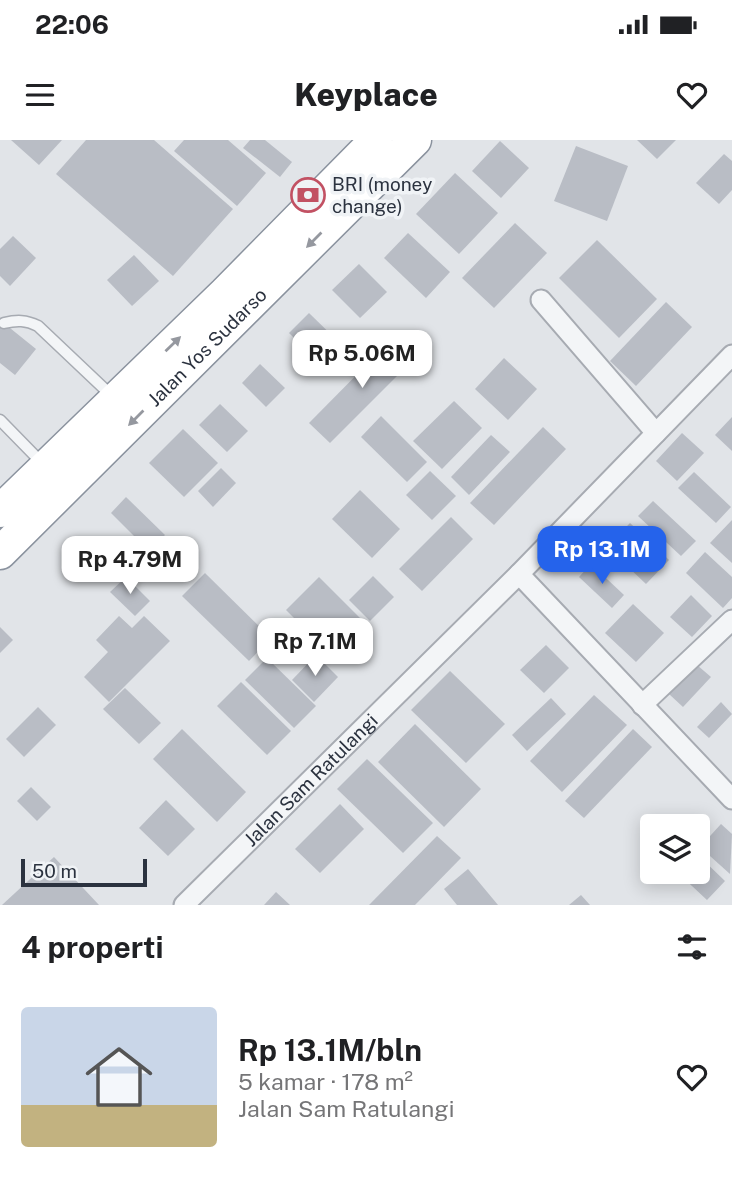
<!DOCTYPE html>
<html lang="id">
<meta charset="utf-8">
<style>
:root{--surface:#fff;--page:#f6f6f6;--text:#202124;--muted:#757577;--line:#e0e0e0;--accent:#2563eb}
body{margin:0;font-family:"Public Sans",sans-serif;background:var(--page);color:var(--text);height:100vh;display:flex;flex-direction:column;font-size:26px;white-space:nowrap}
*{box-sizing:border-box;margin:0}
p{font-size:23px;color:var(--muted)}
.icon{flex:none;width:38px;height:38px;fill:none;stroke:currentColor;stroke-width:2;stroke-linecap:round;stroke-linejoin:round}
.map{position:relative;height:765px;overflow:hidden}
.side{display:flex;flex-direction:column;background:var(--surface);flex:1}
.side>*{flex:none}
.fabs{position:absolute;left:640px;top:674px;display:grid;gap:14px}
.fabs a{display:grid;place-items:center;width:70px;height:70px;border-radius:7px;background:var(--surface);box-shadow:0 4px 18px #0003;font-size:35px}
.scale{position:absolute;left:21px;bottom:18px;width:126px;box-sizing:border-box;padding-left:7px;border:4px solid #2b323f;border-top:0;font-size:19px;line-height:24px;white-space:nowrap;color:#2b323f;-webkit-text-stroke:5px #f0f3f6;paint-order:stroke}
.price{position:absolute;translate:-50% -60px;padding:0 16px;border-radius:14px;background:#fff;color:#222;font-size:23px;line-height:46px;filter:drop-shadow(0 2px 4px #0008)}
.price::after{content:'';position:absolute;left:50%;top:42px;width:21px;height:16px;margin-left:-10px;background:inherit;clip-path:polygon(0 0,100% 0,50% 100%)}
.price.on{background:var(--accent);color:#fff}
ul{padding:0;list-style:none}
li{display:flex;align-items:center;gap:21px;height:175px;padding:0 21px}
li+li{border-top:2px solid var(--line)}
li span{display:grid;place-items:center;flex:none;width:196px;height:140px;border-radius:7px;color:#555}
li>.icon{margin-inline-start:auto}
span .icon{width:84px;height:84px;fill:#fffc;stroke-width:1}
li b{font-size:30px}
h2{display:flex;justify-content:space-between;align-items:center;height:84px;padding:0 21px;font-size:30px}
.status{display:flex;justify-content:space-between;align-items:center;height:49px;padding:0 35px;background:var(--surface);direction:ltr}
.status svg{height:19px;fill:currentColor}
header{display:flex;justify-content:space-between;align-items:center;height:91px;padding:0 21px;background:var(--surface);font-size:32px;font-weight:800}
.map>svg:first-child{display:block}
</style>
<div class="status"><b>22:06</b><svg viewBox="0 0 49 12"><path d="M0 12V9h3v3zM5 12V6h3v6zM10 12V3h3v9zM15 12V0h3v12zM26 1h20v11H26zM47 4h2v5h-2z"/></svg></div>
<header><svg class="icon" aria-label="menu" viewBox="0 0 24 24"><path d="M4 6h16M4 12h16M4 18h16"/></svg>Keyplace<svg class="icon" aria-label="heart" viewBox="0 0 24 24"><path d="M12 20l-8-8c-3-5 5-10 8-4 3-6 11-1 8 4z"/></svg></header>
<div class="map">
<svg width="732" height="765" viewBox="0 0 732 765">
<rect width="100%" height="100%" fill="#e1e4e8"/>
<!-- building -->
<g fill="#b9bdc5">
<polygon points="11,0 62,0 39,25"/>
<polygon points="86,0 154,0 233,69 173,136 56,34"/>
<polygon points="184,0 228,0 266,33 237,66 174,11"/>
<polygon points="250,0 265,0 292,22 280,37 243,8"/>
<polygon points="637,0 676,0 657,19"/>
<polygon points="500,1 529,28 501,58 472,31"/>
<polygon points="576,6 628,26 607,81 554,61"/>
<polygon points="724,14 732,21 732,50 719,64 696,43"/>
<polygon points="455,33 498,73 459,114 416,74"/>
<polygon points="515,83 547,113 494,168 462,138"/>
<polygon points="408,93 450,132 426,158 384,118"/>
<polygon points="13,96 36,118 10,146 0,136 0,109"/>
<polygon points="597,100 657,159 619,198 559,138"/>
<polygon points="134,115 159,141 132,166 107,140"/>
<polygon points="359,124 387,152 360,178 332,150"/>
<polygon points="666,162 692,187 636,246 610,221"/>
<polygon points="309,173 347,210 327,230 289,193"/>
<polygon points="0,180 36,209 15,235 0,223"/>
<polygon points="394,197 415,218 330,303 309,283"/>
<polygon points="504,218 537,249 508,280 475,249"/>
<polygon points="260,224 285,248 266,267 242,243"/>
<polygon points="454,261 482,288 442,329 413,301"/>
<polygon points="220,264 248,291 227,312 199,285"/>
<polygon points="381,276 427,322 407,342 361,297"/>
<polygon points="732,277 732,311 715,295"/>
<polygon points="543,287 566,309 494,385 470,363"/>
<polygon points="183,289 218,323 184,357 149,323"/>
<polygon points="682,293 704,313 677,341 656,321"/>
<polygon points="491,295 510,312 469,355 451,337"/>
<polygon points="221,328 236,343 213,367 198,351"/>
<polygon points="430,331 456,356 432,380 406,355"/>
<polygon points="694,332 731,367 716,383 678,348"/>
<polygon points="360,350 400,389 372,418 332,379"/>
<polygon points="126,357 165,395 149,411 111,373"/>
<polygon points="653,361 696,401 681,416 638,376"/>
<polygon points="451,377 473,399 422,451 399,429"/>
<polygon points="732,380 732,423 710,403"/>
<polygon points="630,383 669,420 646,444 607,407"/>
<polygon points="84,399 112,426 98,441 70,413"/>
<polygon points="705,412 732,437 732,458 723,468 686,433"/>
<polygon points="591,424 624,455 612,468 579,437"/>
<polygon points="205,433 271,498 249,521 182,456"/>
<polygon points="373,436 394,457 370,481 349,460"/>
<polygon points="126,437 150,461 135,476 110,452"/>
<polygon points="319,437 372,490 339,523 286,470"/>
<polygon points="691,455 712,476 692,497 670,477"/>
<polygon points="633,464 664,493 636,522 605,493"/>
<polygon points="119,476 132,488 144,476 170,501 109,562 84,537 108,512 96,500"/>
<polygon points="0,487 13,500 0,513"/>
<polygon points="546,505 569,528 544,553 520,530"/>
<polygon points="316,515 338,537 314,562 292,540"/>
<polygon points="267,518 316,566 294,588 245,540"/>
<polygon points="697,525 711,537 683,567 669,554"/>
<polygon points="450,531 505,584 466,623 411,570"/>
<polygon points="241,542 291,591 267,615 217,566"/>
<polygon points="125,548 161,583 139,604 103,569"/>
<polygon points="594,555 627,585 562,652 530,621"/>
<polygon points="551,558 566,574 527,611 512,595"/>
<polygon points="721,562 732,574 709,598 697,587"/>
<polygon points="38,567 56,585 24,617 6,599"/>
<polygon points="415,584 481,649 444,687 378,622"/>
<polygon points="182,589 246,652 217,682 153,619"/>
<polygon points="633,589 652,607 584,678 565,661"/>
<polygon points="367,619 433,683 403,713 337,649"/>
<polygon points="31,647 51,667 37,681 17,661"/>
<polygon points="166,660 195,689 168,716 139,688"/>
<polygon points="340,664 364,689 320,733 295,709"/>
<polygon points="721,684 732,694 730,734 700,707"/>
<polygon points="437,696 461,718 415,765 369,765"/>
<polygon points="698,715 725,741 707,760 677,732 698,732"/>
<polygon points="54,717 99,765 2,765"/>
<polygon points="468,729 498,765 457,765 444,749"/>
<polygon points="276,752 290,765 264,765"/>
<polygon points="581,755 590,765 569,765"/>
</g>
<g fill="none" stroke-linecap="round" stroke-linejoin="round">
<!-- service casing -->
<g stroke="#a7abb2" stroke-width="13">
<g id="service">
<path d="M 4,183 C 17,180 26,180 38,186 L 113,257"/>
<polyline points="0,280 42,323"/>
</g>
</g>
<!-- minor casing -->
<g stroke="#a7abb2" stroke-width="23">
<g id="minor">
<polyline points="541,160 656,293"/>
<polyline points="519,434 732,659"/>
<polyline points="642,565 732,480"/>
<path id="s1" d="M 184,765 L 519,434 L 732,215"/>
</g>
</g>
<!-- trunk casing -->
<g stroke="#8a929e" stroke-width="35">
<g id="trunk">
<polyline points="0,371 225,153 376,0"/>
<path id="s2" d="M 0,413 L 415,0"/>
</g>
</g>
<!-- service -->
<use href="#service" stroke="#f3f5f7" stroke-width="10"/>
<!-- minor -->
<use href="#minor" stroke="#f3f5f7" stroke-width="19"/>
<!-- trunk -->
<use href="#trunk" stroke="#fff" stroke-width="32"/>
</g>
<!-- one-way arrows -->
<defs><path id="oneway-solid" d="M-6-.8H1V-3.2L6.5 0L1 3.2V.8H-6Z" transform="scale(1.75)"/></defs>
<g fill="#95989f">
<use href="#oneway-solid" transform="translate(314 100) rotate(135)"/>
<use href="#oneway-solid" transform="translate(173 204) rotate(-44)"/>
<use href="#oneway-solid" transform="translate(136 278) rotate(135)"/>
</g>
<!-- icons -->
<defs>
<g id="bank-ring" transform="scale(1.75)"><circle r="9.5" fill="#f0f3f6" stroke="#c25163" stroke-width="1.5"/><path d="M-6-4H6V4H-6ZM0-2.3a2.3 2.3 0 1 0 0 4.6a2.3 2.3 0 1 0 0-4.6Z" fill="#c25163"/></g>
</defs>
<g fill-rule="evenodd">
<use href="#bank-ring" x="308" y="55"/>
</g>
<g text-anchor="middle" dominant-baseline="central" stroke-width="7" stroke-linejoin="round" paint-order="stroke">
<!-- poi labels -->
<g font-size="19" fill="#2b323f" stroke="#f0f3f6" text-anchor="start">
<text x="332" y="44">BRI (money<tspan x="332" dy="22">change)</tspan></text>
</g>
<!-- street labels -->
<g font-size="19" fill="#2b323f" stroke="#f0f3f6">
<text stroke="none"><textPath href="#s2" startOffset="292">Jalan Yos Sudarso</textPath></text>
<text stroke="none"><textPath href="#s1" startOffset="178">Jalan Sam Ratulangi</textPath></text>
</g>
</g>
</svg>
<div class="fabs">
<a><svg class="icon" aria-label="layers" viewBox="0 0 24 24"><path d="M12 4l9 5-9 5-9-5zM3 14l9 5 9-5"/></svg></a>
</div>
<div class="scale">50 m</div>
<b class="price" style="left:362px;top:250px">Rp 5.06M</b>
<b class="price on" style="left:602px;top:446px">Rp 13.1M</b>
<b class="price" style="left:130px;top:456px">Rp 4.79M</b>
<b class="price" style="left:315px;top:538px">Rp 7.1M</b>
</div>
<section class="side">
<h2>4 properti<svg class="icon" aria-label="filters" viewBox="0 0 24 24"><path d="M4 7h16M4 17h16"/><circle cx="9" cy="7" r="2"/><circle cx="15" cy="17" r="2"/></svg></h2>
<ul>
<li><span style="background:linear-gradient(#c9d6e8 70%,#c2b280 0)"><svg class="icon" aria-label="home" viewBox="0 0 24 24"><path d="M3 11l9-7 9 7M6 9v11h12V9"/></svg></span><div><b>Rp 13.1M/bln</b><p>5 kamar · 178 m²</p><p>Jalan Sam Ratulangi</p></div><svg class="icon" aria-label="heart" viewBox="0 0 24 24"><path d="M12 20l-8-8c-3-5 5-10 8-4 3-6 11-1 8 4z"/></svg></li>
</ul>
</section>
